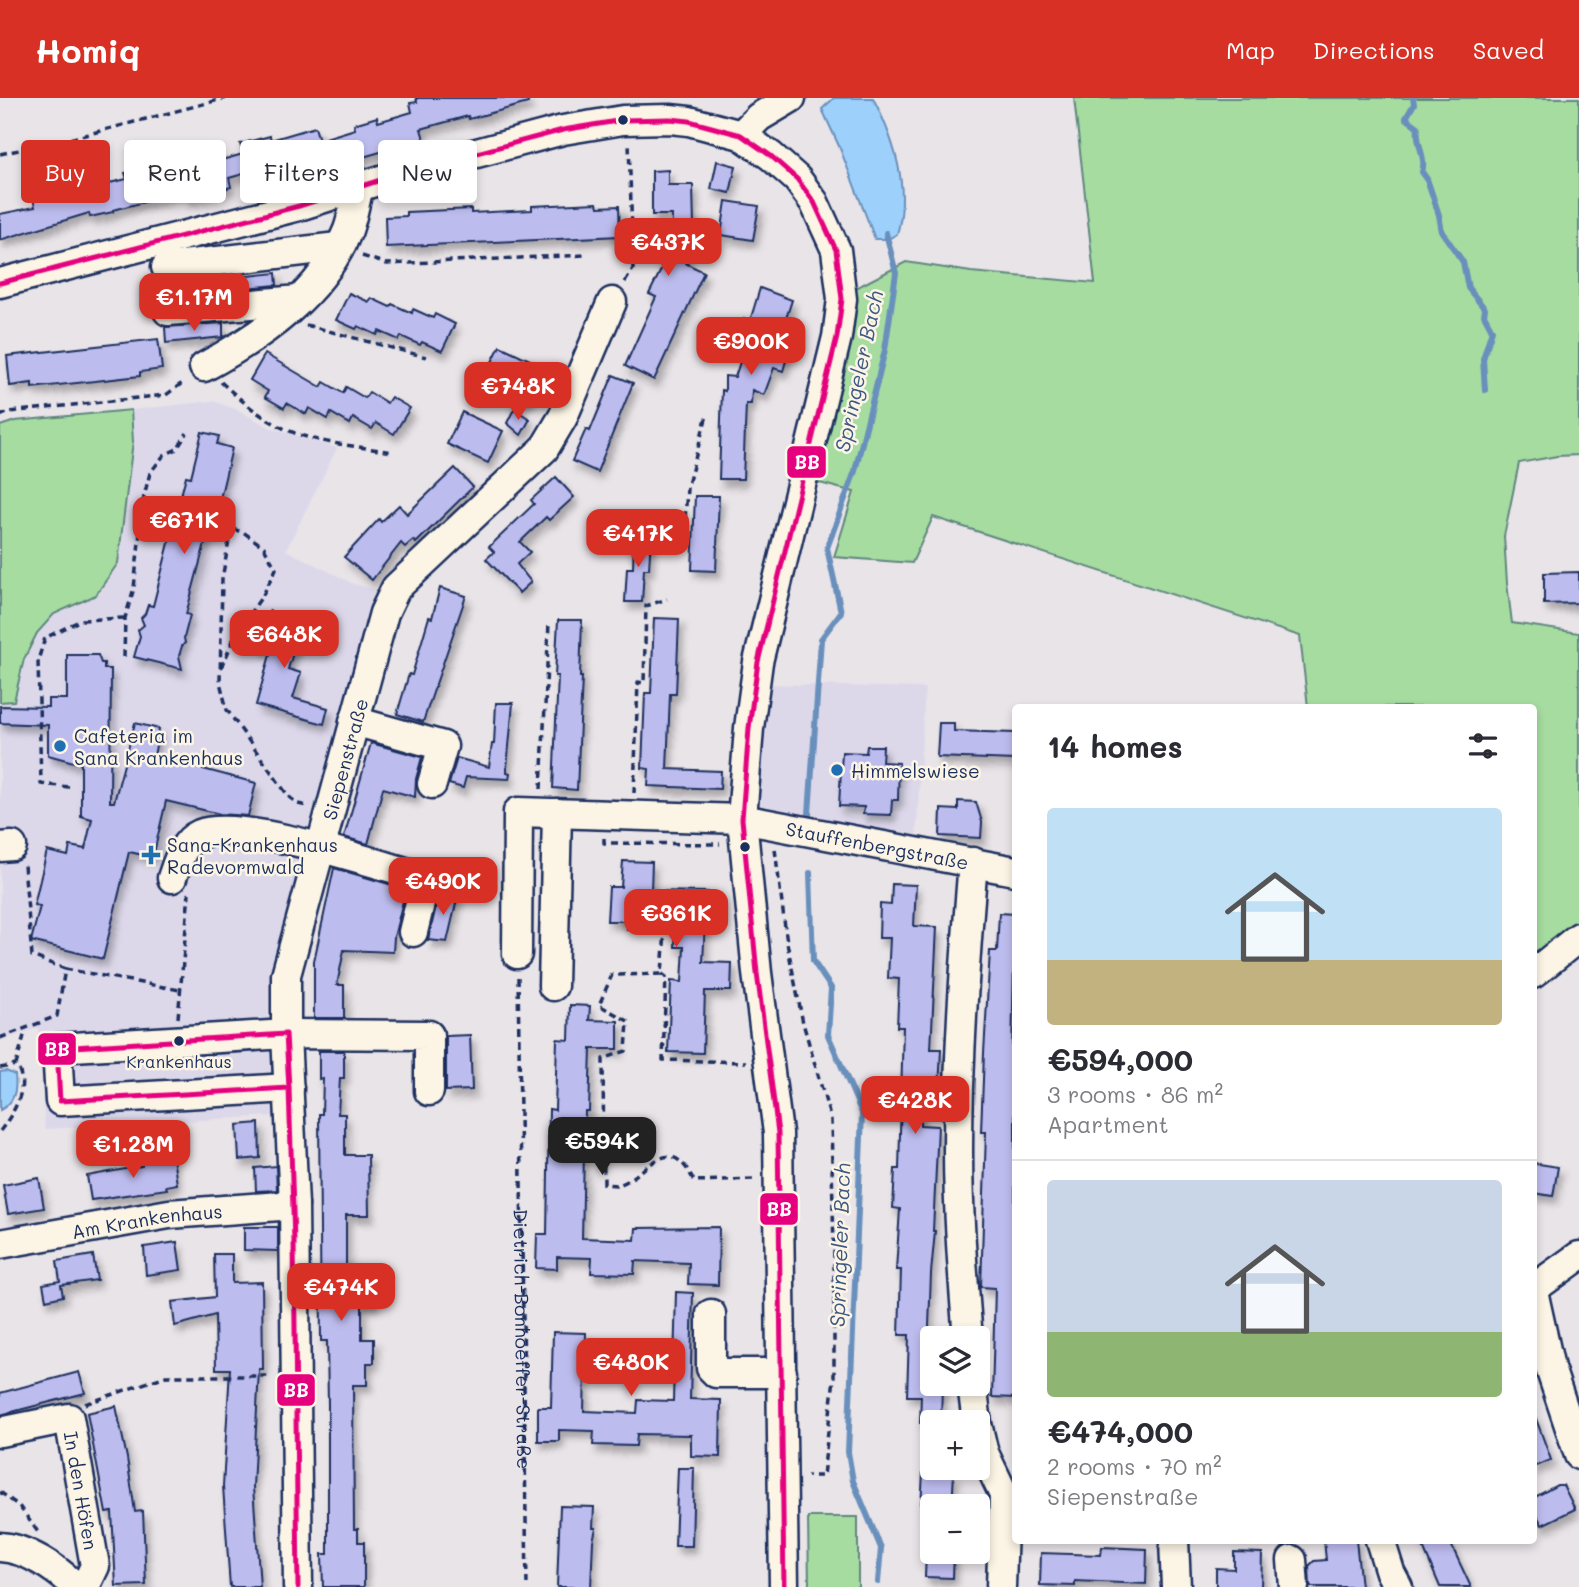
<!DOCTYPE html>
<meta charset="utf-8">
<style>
:root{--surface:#fff;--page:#f2f2f3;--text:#2b2b33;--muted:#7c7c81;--line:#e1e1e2;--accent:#d93025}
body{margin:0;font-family:Mali,sans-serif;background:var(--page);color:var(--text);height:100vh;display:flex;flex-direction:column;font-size:26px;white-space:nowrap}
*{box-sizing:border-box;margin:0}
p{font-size:23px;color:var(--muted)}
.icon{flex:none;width:38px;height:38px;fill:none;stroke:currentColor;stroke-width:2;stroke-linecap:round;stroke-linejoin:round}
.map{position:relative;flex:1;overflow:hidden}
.sheet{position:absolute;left:1012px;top:606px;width:525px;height:840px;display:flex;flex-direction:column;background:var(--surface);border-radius:7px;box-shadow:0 4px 10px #0003}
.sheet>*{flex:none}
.banner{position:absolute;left:21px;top:42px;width:665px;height:63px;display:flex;gap:14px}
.fabs{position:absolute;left:920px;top:1228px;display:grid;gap:14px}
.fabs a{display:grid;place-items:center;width:70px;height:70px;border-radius:7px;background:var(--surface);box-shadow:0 4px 10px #0003;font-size:35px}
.price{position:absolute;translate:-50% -60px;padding:0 16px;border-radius:14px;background:var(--accent);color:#fff;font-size:23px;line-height:46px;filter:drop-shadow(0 2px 4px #0008)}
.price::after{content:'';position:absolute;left:50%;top:42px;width:21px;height:16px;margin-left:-10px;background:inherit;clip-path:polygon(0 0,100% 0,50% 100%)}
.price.current{background:#222;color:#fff}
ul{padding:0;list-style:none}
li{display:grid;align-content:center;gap:14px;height:371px;padding:0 35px}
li+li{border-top:2px solid var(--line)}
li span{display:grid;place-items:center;height:217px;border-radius:7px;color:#555}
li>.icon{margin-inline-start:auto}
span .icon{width:126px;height:126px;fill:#fffc;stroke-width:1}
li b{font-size:30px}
h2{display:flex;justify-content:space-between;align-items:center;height:84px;padding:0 35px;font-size:30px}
.pill{padding:0 24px;border-radius:7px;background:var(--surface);box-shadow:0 4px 10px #0003;font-size:24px;line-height:63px}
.pill.current{background:var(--accent);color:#fff}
header{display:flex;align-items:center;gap:42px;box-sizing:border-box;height:98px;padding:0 35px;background:var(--accent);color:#fff}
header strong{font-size:33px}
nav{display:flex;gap:38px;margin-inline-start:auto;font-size:24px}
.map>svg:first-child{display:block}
</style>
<header>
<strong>Homiq</strong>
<nav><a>Map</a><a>Directions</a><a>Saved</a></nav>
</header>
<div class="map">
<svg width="1579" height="1489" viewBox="0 0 1579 1489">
<defs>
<filter id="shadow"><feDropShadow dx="4" dy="7" stdDeviation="3.5" flood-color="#0004"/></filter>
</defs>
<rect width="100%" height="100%" fill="#e9e4e8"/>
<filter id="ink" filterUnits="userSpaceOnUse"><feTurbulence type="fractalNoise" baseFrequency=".0143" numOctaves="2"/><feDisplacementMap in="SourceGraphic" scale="14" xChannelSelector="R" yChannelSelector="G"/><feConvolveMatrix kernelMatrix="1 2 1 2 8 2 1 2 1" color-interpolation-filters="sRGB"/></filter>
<g filter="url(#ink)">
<!-- built -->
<g fill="#dcd8ea">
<polygon points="213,303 238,312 269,329 337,350 286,452 354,486 378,492 335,636 269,878 268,916 274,1018 45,1031 38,930 0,943 0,604 14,603 24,561 37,535 54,516 96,497 133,343 131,312"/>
<polygon points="765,586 925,590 916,742 764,714 753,691"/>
</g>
<!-- green -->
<g fill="#a6dca0" stroke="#60867f" stroke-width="2">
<polygon points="1074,0 1579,0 1579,357 1557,358 1519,365 1504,438 1507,485 1512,525 1579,535 1579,833 1533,870 1533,609 1308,609 1300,538 933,419 912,465 834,459 854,394 808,382 848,194 906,164 971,174 1095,185"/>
<polygon points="131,312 133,343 118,465 96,497 54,516 37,535 24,561 14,603 0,604 0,328 15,323"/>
<polygon points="808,1419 858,1419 858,1489 809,1489"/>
</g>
<!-- water -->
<g fill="#9dd1fb" stroke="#6990bc" stroke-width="2">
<path d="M 834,0 L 873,0 C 894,41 911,90 897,136 L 888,141 L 875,141 L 839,48 L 822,11 Z"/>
<path d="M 6,973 L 15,977 C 17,993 14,1005 0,1012 L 0,974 Z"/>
</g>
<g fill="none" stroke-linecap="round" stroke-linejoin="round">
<!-- stream -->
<g stroke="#6990bc" stroke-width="6">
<path d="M 1413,0 L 1414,6 L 1406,20 L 1418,29 C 1415,45 1427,59 1422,74 L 1427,81 L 1439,117 L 1442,134 L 1463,164 L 1468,190 L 1485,211 L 1484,217 L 1492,232 L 1483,261 L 1485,292"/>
<polyline points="809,716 821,541 841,514 827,450 855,373 885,252 896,175 886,135"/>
<polyline points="810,775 813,863 831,890 828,937 862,1015 848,1354 853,1383 881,1450 878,1484"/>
</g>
</g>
<!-- building -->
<g fill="#bdbcee" stroke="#1b2f5e" stroke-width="2" filter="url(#shadow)">
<polygon points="416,0 527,0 528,5 469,21 468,18 421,31 426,48 403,55 401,48 339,66 335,53 293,66 292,62 229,80 231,89 186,101 184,94 113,112 113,114 90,119 89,115 0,142 0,116 35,109 33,100 64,92 65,95 127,81 125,75 155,67 158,80 243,56 240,46 270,38 271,42 315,29 319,42 355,31 354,26 377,19 378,24 412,14 410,5 417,4"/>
<polygon points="717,63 736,68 730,95 711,91"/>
<polygon points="668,72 668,87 693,87 694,129 685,165 704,174 654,282 625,268 656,199 649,196 671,152 672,117 652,117 652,73"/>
<polygon points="726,103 759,108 753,142 721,137"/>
<polygon points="597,105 598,109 619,108 620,138 386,149 385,119 406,118 406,114 471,111 471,115 532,112 532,108"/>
<polygon points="276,175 277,187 162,198 161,187"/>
<polygon points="760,190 792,202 777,248 788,256 783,273 774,270 764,297 752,292 751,306 746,306 743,381 719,381 722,292 725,293 725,278 735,279 746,246 737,243 744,221 750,223"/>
<polygon points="349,195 369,204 371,200 390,209 392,206 412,215 413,211 433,220 435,216 455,226 442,253 422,244 420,247 401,238 399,242 379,233 377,237 358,228 356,231 336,222"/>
<polygon points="223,225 223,239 166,245 165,229"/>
<polygon points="158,241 162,271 140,274 140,278 32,290 32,285 10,288 7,258"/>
<polygon points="500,248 545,269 528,303 490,283 497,266 492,264"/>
<polygon points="265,256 321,289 324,284 343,295 346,289 365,300 369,294 387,305 391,299 410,310 394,336 376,325 372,331 353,320 350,326 331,315 328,321 309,310 306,316 287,305 284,310 265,299 268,293 250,282"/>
<polygon points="613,277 633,285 597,374 572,363 586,331 590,333"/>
<polygon points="514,311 530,321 521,337 507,325"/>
<polygon points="462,314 503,333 488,365 447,346"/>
<polygon points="202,334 219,338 217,346 232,350 212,435 208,434 186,516 190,517 184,540 185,545 182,548 179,558 182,571 134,559 140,538 138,532 144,527 141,520 145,516 148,507 153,508 186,378 191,379"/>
<polygon points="455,370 473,389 416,445 413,442 405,449 401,445 372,482 344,459 379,421 381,424 399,407 407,416"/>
<polygon points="556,379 574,399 549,422 546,419 520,444 530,454 517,466 531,484 519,495 486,461 494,454 489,449 534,406 531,402"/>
<polygon points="695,398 719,398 716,473 692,472"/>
<polygon points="634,438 651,438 649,471 644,471 642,504 625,504 627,470 633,470"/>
<polygon points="1579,474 1579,505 1544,506 1544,475"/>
<polygon points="440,490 466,498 423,624 397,616 409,576 412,577 429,519 432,520"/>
<polygon points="269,513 303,523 288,571 301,575 293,600 328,610 324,626 256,607 271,553 258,548"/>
<polygon points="654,520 679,521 676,596 670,596 667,671 721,673 720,691 648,688 649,671 642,670 645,595 651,595"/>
<polygon points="558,522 582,522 580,579 582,579 577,692 553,690 558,578 555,578"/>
<polygon points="67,557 98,557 101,565 104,565 104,571 111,571 110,704 114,704 135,625 159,631 154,658 256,685 248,718 220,716 166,703 153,759 129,754 103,861 31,843 40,808 34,807 47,753 68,758 70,748 85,751 92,721 81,718 81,666 48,657 48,627 0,625 0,608 48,609 48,601 67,601"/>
<polygon points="496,605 513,605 507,670 507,674 510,675 509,681 466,679 463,690 449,686 457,660 489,669 492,646 494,646"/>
<polygon points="939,625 954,625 954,633 1015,635 1015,662 937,659"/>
<polygon points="371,645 422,659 416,681 415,699 383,690 368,746 344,739"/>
<polygon points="867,648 883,648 882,664 899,665 898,702 892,702 891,717 863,716 864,709 839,708 842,654 866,655"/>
<polygon points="958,703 976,704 982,724 981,740 940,738 941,711 958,712"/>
<polygon points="623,763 652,764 651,793 708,794 707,805 713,805 712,825 705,825 703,864 732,865 731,893 705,893 703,955 668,954 671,883 682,884 684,849 675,849 676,823 663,823 663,813 629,812 629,823 607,823 609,789 621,789"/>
<polygon points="334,770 406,791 394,839 393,854 344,852 337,887 344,887 344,920 314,920 314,863"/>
<polygon points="892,786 916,787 914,828 937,829 931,951 941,951 939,991 921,990 920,1027 938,1028 933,1133 935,1133 931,1175 928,1255 933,1255 933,1286 942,1286 941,1325 920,1325 921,1298 907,1298 909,1237 899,1237 901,1172 896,1172 900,1111 893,1110 895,1071 899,1071 903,929 897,929 899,881 888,880 890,840 879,840 880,806 891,807"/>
<polygon points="440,792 458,797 447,844 428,842"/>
<polygon points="999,815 1015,816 1012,956 1015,957 1015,1300 992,1299 995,1190 981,1189 986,1034 981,1034 984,955 990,853 997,853"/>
<polygon points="570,907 590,908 589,922 618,923 618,951 591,951 589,1013 585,1013 582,1140 635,1142 636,1130 719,1129 718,1187 688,1186 689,1165 635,1163 634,1176 591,1175 592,1160 557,1159 557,1171 536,1170 537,1136 547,1136 549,1011 555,1012 557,941 569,942"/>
<polygon points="470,937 472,992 446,993 446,938"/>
<polygon points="319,953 344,953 344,980 340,980 338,1016 345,1016 345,1057 368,1057 369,1117 346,1117 346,1180 374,1180 374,1206 362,1206 362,1241 374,1241 374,1265 367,1265 367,1287 353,1287 354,1431 358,1431 358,1444 364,1444 364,1489 323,1489 322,1456 328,1456 328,1306 327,1243 321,1243 319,1016 322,1016 323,980 319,981"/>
<polygon points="259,1025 260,1060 239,1062 237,1027"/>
<polygon points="173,1060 177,1086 166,1088 167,1091 91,1102 87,1078 142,1068 142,1064"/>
<polygon points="1533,1065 1558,1069 1553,1098 1533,1095"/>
<polygon points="276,1068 277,1092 256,1093 255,1070"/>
<polygon points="39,1080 44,1110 8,1116 3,1087"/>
<polygon points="244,1129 278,1129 278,1153 244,1152"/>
<polygon points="177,1144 181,1172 146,1177 144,1149"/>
<polygon points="214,1156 232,1156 232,1185 262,1184 263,1271 259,1271 253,1389 260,1489 230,1489 223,1388 230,1271 216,1271 215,1217 175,1228 172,1204 215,1199"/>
<polygon points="93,1157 97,1182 61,1187 63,1198 46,1202 43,1186 60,1183 57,1163"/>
<polygon points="676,1194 693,1195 690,1301 721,1302 720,1359 691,1358 691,1337 637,1336 636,1348 593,1347 594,1333 559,1332 559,1343 538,1343 538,1309 551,1309 553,1234 586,1235 584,1313 637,1315 638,1302 673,1303"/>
<polygon points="79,1274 85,1295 0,1317 0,1295"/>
<polygon points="116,1308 127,1360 135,1414 143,1413 146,1487 116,1488 112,1414 106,1415 87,1315"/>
<polygon points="1533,1318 1535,1318 1551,1362 1533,1369"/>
<polygon points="678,1370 694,1370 692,1448 675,1448"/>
<polygon points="923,1374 954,1376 952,1409 921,1409"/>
<polygon points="1557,1387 1563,1387 1575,1411 1542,1427 1533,1410 1533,1400"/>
<polygon points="560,1408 594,1409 593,1430 596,1430 593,1443 591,1489 557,1489"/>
<polygon points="1324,1442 1356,1442 1361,1489 1310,1489 1309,1468 1314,1463 1326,1462"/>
<polygon points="1420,1442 1449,1442 1471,1489 1440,1489"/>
<polygon points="1102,1449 1147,1451 1146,1486 1075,1483 1075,1488 1040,1487 1041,1455 1101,1457"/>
<polygon points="926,1454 954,1454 953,1480 925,1479"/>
<polygon points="1234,1454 1262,1455 1261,1489 1216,1489 1216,1470 1234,1471"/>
</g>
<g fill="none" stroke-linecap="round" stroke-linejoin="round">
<!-- minor casing -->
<g stroke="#1b2f5e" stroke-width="33">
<g id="minor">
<polyline points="741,37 759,19 791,0"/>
<polyline points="166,169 338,149"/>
<polyline points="0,185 299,108 409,73 563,32 623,22 670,21 689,23 741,37 771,58 797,81 814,104 836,152 842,201 837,239 758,564 749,630 742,721 757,875 778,1035 784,1489"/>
<polyline points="168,213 299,202"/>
<path d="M 204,269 C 263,237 322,196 348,132 C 353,118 355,103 359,89"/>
<polyline points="354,623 443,648 432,686"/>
<polyline points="0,749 12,748"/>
<path d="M 172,780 C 177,765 183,743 200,736 C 242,720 379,767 426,780 L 413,834"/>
<path id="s2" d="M 517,856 L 518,714 L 742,721 L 1015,773"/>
<polyline points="1533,876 1579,839"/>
<polyline points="553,888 557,715"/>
<polyline points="289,990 60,1003 57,950 286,936 429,937 429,993"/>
<path id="s3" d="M 0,1146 L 169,1116 L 294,1107"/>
<polyline points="1533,1191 1579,1158"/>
<polyline points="1533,1193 1550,1270 1579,1357"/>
<polyline points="711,1216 711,1270 716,1275 782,1275"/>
<path d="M 968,1241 C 963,1179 958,1116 958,1053 C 958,957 965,861 973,764"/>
<polyline points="972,1286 977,1325"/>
<polyline points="978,1330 984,1355 1004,1397 1001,1489"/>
<path id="s4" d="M 0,1334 L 69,1320 L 95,1468 L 85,1489"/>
<polyline points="1174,1442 1176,1489"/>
<polyline points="1380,1442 1390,1474 1398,1489"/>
<path d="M 0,1449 C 27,1450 57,1471 76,1489"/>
<polyline points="1292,1462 1294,1489"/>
<path id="s5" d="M 298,1489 L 294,1107 L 286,936 L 286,877 L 384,515 L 396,490 L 544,351 L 563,319 L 612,204"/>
</g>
</g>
<!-- path -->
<g stroke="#1b2f5e" stroke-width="3.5" stroke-dasharray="7 5" stroke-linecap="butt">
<polyline points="0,56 62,43 226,0"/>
<polyline points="362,158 387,166 586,157"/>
<polyline points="625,184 633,171 629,44"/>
<polyline points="306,227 426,259"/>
<path d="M 221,284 C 246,307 273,330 307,339 C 334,347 364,349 392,354"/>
<polyline points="0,318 9,314 166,297 185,283"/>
<polyline points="221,428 243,434 264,449 276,471 263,497 236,535 222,569"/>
<polyline points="231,432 222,481 220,584 227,612 289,699 298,706 307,708"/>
<polyline points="668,441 684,440 687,390 707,317"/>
<polyline points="124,559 125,520 134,490 144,398 150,375 164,357 177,351 187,335"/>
<polyline points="69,689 41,686 38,562 45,540 81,522 125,520"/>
<polyline points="541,691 549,525"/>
<polyline points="634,695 638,584 644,585 646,508 667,501"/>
<polyline points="604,740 604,745 720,746"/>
<polyline points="775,751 787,845 803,925 831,1022 834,1152 834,1280 823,1378 807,1378"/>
<path d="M 626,831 L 665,832 L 662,876 L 612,877 L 599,907 L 628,923 L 626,953 L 603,961 L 604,1086 C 609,1086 617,1088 621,1086 C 648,1075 669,1032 694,1083 L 756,1081"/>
<polyline points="65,871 180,892"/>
<polyline points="662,876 666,879 663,962 746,964"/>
<path id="s1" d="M 518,879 L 527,1489"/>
<polyline points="178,920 189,795"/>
<polyline points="0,940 57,918 65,871 32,858 24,767"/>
<polyline points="0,970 16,967"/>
<path d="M 0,1033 C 13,1016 31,988 16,967 L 25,934"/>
<polyline points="85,1306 166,1278 272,1278"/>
<polyline points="0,1394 19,1408 38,1434"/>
</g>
<!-- minor -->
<use href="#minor" stroke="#fcf5e5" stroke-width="28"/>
<!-- bus-1 casing -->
<g stroke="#fcf5e5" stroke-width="10">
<g id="bus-1">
<polyline points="0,185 299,108 409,73 563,32 623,22 670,21 689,23 741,37 771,58 797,81 814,104 836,152 842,201 837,239 758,564 749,630 742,721 757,875 778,1035 784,1489"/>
<polygon points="286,936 289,990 60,1003 57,950"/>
<polyline points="289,990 294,1143 298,1489"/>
</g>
</g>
<!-- bus-1 -->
<use href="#bus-1" stroke="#e5007d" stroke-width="5"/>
</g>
</g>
<!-- markers -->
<g fill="#1b2f5e" stroke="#fcf5e5" stroke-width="2.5">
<circle cx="623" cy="22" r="6"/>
<circle cx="745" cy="749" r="6"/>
<circle cx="179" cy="943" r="6"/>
</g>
<g fill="#1f6fb2" stroke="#fcf5e5" stroke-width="2.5">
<circle cx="60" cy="648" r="7"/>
<circle cx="837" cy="672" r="7"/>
<path d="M147.5 746.5h7v7h7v7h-7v7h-7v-7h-7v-7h7z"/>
</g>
<g text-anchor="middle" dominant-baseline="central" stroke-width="5" stroke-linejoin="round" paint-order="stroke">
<!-- bus labels -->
<g font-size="17" fill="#1b2f5e" stroke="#fcf5e5">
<text x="179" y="963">Krankenhaus</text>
</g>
<!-- poi labels -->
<g font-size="19" fill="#1b2f5e" stroke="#fcf5e5" text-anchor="start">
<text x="74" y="637">Cafeteria im<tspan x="74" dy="22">Sana Krankenhaus</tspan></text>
<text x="851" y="672">Himmelswiese</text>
<text x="167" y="746">Sana-Krankenhaus<tspan x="167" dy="22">Radevormwald</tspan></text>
</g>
<!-- street labels -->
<g font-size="19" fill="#1b2f5e" stroke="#fcf5e5">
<text stroke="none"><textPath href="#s5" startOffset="836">Siepenstraße</textPath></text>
<text stroke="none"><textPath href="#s2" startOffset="504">Stauffenbergstraße</textPath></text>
<text stroke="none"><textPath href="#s3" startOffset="149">Am Krankenhaus</textPath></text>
<text stroke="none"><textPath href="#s1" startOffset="362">Dietrich-Bonhoeffer-Straße</textPath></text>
<text stroke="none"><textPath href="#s4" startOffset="144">In den Höfen</textPath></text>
</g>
<!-- water labels -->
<g font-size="21" font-style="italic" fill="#3c5885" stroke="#fcf5e5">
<text transform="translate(858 273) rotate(-78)">Springeler Bach</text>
<text transform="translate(839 1147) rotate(-88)">Springeler Bach</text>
</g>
</g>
<g stroke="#fcf5e5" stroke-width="2.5">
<rect x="786" y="347" width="41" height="34" rx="7" fill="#e5007d"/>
<rect x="37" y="934" width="40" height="34" rx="7" fill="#e5007d"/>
<rect x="759" y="1094" width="40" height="34" rx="7" fill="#e5007d"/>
<rect x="276" y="1275" width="40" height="34" rx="7" fill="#e5007d"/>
</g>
<g font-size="19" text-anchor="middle" font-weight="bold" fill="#fff">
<text x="807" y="371">BB</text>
<text x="57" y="958">BB</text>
<text x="779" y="1118">BB</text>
<text x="296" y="1299">BB</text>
</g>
</svg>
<div class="fabs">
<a><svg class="icon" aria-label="layers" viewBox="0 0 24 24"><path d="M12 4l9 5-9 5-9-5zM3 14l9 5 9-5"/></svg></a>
<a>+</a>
<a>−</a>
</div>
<b class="price" style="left:668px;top:180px">€437K</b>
<b class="price" style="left:194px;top:235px">€1.17M</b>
<b class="price" style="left:751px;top:279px">€900K</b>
<b class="price" style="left:518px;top:324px">€748K</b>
<b class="price" style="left:184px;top:458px">€671K</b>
<b class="price" style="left:638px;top:471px">€417K</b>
<b class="price" style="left:284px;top:572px">€648K</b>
<b class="price" style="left:443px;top:819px">€490K</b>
<b class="price" style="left:676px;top:851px">€361K</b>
<b class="price" style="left:915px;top:1038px">€428K</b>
<b class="price current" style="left:602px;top:1079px">€594K</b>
<b class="price" style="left:133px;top:1082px">€1.28M</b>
<b class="price" style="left:341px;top:1225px">€474K</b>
<b class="price" style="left:631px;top:1300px">€480K</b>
<div class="banner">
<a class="pill current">Buy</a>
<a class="pill">Rent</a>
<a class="pill">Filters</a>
<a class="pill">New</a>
</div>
<section class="sheet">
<h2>14 homes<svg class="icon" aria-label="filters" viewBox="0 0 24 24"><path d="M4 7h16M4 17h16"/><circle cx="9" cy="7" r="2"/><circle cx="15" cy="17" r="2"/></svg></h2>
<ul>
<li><span style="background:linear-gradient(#bfe0f5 70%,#c2b280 0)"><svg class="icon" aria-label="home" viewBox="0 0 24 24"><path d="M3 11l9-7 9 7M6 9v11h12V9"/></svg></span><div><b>€594,000</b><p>3 rooms · 86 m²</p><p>Apartment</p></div></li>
<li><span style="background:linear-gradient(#c9d6e8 70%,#8fb573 0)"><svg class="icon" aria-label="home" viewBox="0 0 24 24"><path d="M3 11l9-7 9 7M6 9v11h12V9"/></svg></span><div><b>€474,000</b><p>2 rooms · 70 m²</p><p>Siepenstraße</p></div></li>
</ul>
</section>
</div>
